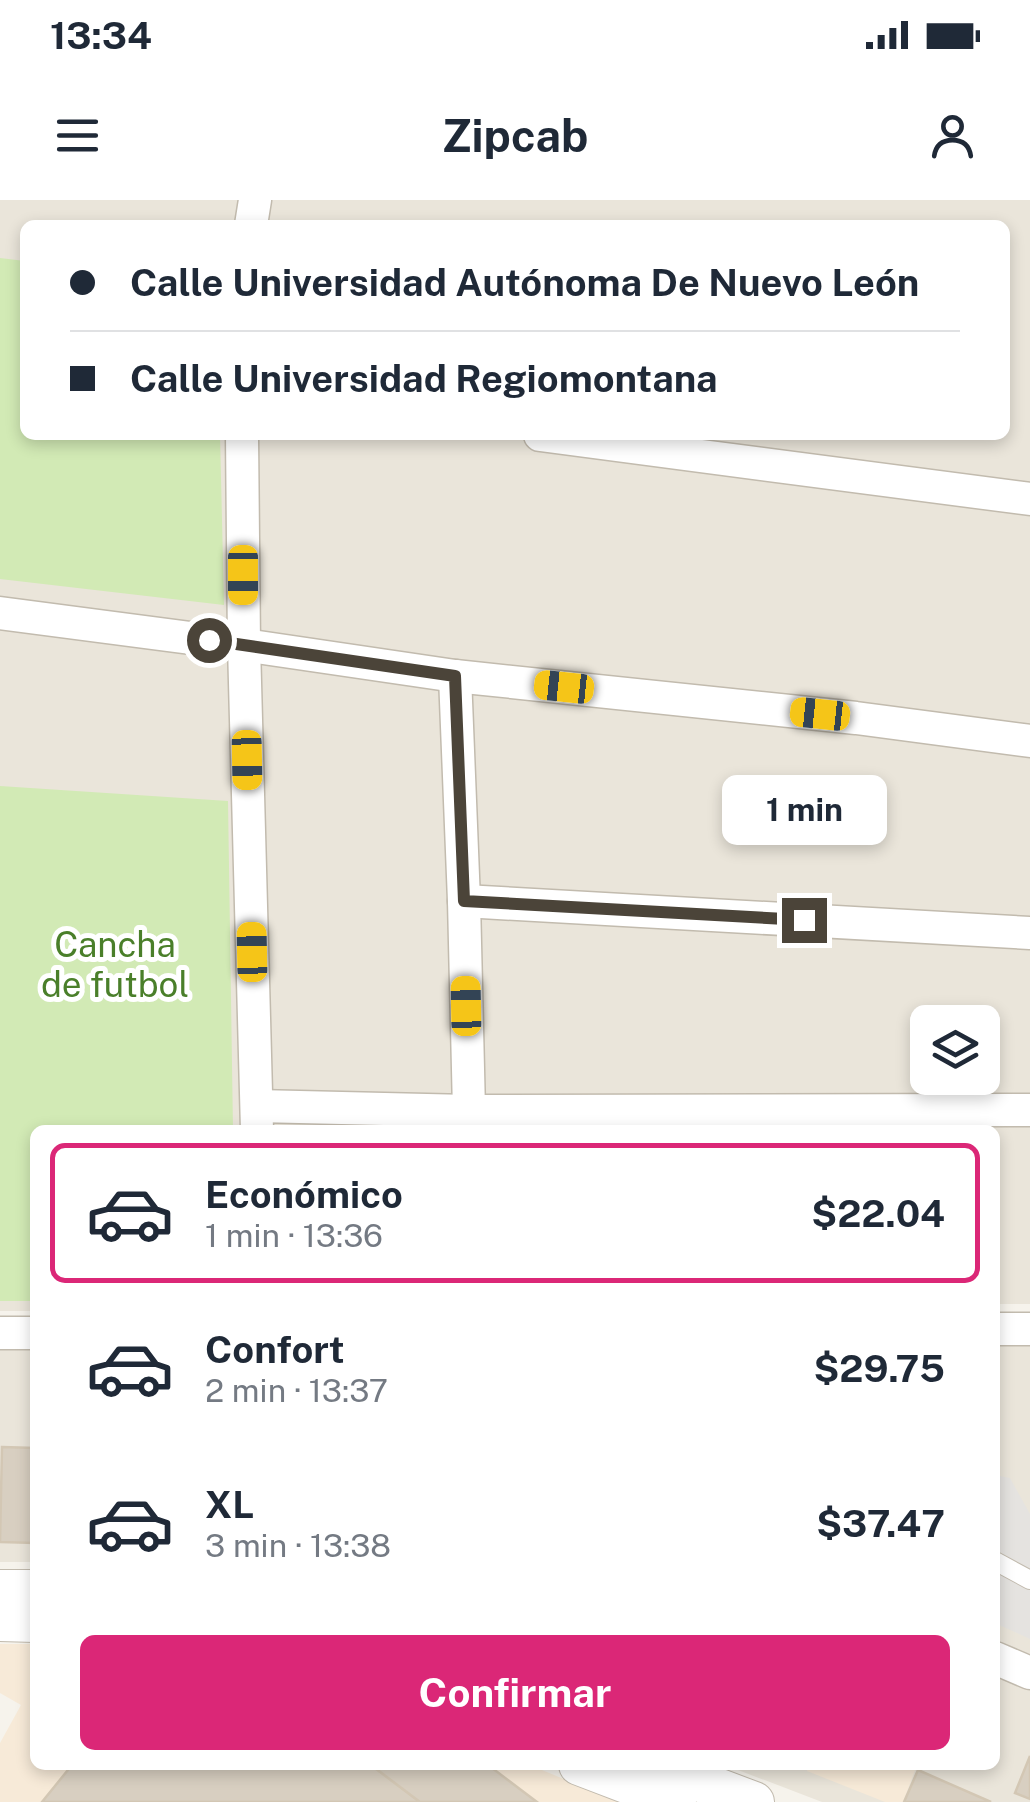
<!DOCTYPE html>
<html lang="es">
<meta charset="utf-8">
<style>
:root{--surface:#fff;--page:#f6f6f7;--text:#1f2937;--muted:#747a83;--line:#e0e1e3;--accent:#db2777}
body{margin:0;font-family:"Public Sans",sans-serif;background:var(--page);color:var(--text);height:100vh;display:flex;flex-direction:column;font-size:38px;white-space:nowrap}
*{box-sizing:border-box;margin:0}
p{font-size:32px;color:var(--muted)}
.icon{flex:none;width:55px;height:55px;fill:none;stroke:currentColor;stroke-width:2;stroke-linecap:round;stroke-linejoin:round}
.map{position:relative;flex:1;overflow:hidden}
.panel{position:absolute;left:30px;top:925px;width:970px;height:645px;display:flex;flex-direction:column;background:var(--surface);border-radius:15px;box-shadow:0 5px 15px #0003}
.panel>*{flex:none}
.guide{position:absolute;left:20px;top:20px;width:990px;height:220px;border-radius:15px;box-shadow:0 5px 15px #0003;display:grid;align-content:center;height:220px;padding:0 50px;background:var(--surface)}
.fabs{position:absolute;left:910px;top:805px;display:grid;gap:20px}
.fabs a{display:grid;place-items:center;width:90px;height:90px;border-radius:15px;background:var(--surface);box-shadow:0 5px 15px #0003;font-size:50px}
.end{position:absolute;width:45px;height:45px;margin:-22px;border:12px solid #4b4439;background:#fff;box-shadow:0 0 0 5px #fff}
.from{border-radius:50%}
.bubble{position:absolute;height:70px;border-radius:15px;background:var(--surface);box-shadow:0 5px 15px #0003;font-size:32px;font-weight:700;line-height:70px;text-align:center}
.car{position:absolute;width:30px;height:60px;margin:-30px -15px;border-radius:12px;box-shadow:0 0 8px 2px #0007;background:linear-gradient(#f5c518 24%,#345 0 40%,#f5c518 0 76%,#345 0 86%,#f5c518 0)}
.guide b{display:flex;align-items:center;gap:35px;height:95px;font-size:38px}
.guide b+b{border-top:2px solid var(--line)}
.guide i{width:25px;height:25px;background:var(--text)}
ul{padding:18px 0 0;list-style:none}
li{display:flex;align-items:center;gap:30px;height:140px;margin:0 20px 15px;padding:0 30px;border:5px solid transparent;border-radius:15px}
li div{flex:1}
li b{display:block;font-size:38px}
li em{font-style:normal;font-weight:700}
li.on{border-color:var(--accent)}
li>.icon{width:90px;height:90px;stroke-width:1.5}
.button{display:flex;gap:20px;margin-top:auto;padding:20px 50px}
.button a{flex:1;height:115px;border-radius:15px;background:var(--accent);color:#fff;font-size:40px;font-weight:700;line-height:115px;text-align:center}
.status{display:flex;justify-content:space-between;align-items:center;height:70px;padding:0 50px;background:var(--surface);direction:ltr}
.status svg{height:28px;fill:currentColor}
header{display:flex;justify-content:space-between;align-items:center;height:130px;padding:0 50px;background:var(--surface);font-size:45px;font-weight:700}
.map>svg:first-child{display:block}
.residential{fill:#eae5da;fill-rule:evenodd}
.commercial{fill:#f7ead8}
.green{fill:#d2eab5}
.parking{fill:#e5e3e0}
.building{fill:#d8cfc1;stroke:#d3c7b4;stroke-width:2.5}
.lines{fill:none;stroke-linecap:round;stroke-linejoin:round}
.service-casing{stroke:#c2bbae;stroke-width:20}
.minor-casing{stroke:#c2bbae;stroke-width:35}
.tertiary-casing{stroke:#c2bbae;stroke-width:42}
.service{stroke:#fff;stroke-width:18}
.minor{stroke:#fff;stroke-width:32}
.tertiary{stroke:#fff;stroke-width:40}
.route{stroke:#4b4439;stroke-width:12}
.labels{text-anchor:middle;stroke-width:10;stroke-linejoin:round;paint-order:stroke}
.park-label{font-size:35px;fill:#4a7f2a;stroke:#fff}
</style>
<div class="status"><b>13:34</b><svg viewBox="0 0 49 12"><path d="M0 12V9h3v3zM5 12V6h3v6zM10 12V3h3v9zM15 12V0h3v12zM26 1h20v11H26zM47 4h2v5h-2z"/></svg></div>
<header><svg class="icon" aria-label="menu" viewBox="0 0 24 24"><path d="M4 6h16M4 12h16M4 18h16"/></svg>Zipcab<svg class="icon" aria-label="person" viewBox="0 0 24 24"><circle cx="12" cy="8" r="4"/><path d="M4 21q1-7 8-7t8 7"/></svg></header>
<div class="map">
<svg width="1030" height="1602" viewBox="0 0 1030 1602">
<rect width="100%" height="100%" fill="#f6f3ec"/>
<g class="residential">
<path d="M0,0h1030v1104h-35v-174h-960v181h-35zM25,25h980v210h-980zM928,822h54v56h-54z"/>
<path d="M995,1141h35v461h-208l-97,-37h270z"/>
<rect x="0" y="1147" width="35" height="215"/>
</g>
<g class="commercial">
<path d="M0,1444h35v121h495l89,37h-619v-59l21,-38 -21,-12z"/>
<path d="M809,1565h108l-14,37h-18l-78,-31z"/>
</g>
<g class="green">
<path d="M0,58l25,3v174h195l4,170 -224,-26z"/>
<path d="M0,586l228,15 5,329h-198v171h-35z"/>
</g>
<path class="parking" d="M995,1275l15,3 20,36v125l-35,-16z"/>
<g class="building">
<path d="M2,1247l33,1v95l-35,-1z"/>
<path d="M1030,1556v43l-15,-6z"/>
<path d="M72,1565h299l49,37h-378z"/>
<path d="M371,1565h117l49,37h-117z"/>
<path d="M918,1570l73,32h-87z"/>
</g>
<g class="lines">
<g class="service-casing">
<path id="service" d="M995,1361l35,19"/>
</g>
<g class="minor-casing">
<g id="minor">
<path d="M251,25l4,-25"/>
<path d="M242,235l2,210 13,485"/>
<path d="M540,235l490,64"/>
<path d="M0,413l244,32 211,31 401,42 174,23"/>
<path d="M455,476l9,225 5,210"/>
<path d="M464,701l566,32"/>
<path d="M257,906l212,5 561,-1"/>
<path d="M995,1129h35"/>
<path d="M0,1133h35"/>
<path d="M995,1458l35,15"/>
</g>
</g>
<g class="tertiary-casing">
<g id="tertiary">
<path d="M0,1390h35"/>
<path d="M0,1421l35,1"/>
<path d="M579,1565l97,37"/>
<path d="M656,1565l98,37"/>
</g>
</g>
<use href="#service" class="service"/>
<use href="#minor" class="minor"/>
<use href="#tertiary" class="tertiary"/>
</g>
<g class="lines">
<path class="route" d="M209,440l246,36 9,225 340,19"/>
</g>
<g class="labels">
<g class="park-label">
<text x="115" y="757">Cancha<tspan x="115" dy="40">de futbol</tspan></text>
</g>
</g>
</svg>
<div class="fabs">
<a><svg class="icon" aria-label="layers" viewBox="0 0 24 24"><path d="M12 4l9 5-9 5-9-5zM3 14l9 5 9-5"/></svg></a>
</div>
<i class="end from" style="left:209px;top:440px"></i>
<i class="end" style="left:804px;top:720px"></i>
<div class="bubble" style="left:722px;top:575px;width:165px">1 min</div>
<i class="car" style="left:243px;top:375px;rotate:180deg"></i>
<i class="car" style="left:564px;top:487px;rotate:276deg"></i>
<i class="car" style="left:820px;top:514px;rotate:276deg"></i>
<i class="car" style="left:247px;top:560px;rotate:179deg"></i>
<i class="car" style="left:252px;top:752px;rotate:359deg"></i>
<i class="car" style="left:466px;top:806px;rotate:359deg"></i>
<div class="guide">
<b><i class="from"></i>Calle Universidad Autónoma De Nuevo León</b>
<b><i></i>Calle Universidad Regiomontana</b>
</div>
<section class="panel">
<ul>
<li class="on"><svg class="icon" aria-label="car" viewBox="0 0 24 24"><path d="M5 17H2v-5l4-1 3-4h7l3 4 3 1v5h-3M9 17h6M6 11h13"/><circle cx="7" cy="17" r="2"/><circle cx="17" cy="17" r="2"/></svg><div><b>Económico</b><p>1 min · 13:36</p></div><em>$22.04</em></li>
<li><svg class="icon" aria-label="car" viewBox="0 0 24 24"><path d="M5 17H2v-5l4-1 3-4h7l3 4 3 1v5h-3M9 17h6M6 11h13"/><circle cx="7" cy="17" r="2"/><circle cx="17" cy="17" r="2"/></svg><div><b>Confort</b><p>2 min · 13:37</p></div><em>$29.75</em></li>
<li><svg class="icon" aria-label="car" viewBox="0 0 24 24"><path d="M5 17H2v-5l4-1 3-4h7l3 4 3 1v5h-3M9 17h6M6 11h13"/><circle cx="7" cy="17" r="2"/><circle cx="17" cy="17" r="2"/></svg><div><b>XL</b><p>3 min · 13:38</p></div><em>$37.47</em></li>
</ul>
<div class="button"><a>Confirmar</a></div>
</section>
</div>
